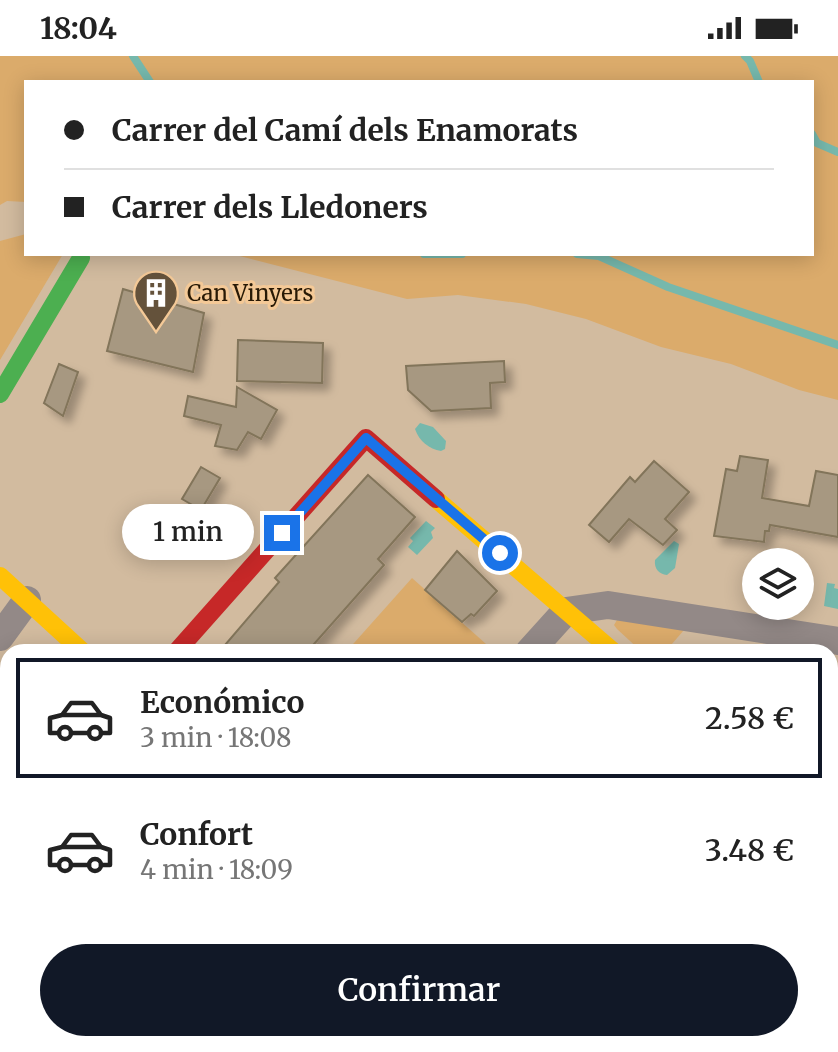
<!DOCTYPE html>
<html lang="es">
<meta charset="utf-8">
<style>
:root{--surface:#fff;--page:#f2f2f2;--text:#222;--muted:#767676;--line:#e0e0e0;--accent:#111827}
body{margin:0;font-family:Merriweather,serif;background:var(--page);color:var(--text);height:100vh;display:flex;flex-direction:column;font-size:30px;white-space:nowrap}
*{box-sizing:border-box;margin:0}
p{font-size:26px;color:var(--muted)}
.icon{flex:none;width:44px;height:44px;fill:none;stroke:currentColor;stroke-width:2;stroke-linecap:round;stroke-linejoin:round}
.map{position:relative;flex:1;overflow:hidden}
.details{position:absolute;left:0px;top:588px;width:838px;height:408px;display:flex;flex-direction:column;background:var(--surface);border-radius:24px 24px 0 0;box-shadow:0 4px 20px #0003}
.details>*{flex:none}
.hud{position:absolute;left:24px;top:24px;width:790px;height:176px;border-radius:0px;box-shadow:0 4px 20px #0003;display:grid;align-content:center;height:176px;padding:0 40px;background:var(--surface)}
.buttons{position:absolute;left:742px;top:492px;display:grid;gap:16px}
.buttons a{display:grid;place-items:center;width:72px;height:72px;border-radius:50%;background:var(--surface);box-shadow:0 4px 20px #0003;font-size:40px}
.end{position:absolute;width:36px;height:36px;margin:-18px;border:10px solid #1a73e8;background:#fff;box-shadow:0 0 0 4px #fff}
.from{border-radius:50%}
.bubble{position:absolute;height:56px;border-radius:28px;background:var(--surface);box-shadow:0 4px 20px #0003;font-size:26px;font-weight:600;line-height:56px;text-align:center}
.hud b{display:flex;align-items:center;gap:28px;height:76px;font-size:30px}
.hud b+b{border-top:2px solid var(--line)}
.hud i{width:20px;height:20px;background:var(--text)}
ul{padding:14px 0 0;list-style:none}
li{display:flex;align-items:center;gap:24px;height:120px;margin:0 16px 12px;padding:0 24px;border:4px solid transparent;border-radius:0px}
li div{flex:1}
li b{display:block;font-size:30px}
li em{font-style:normal;font-weight:600}
li.on{border-color:var(--accent)}
li>.icon{width:72px;height:72px;stroke-width:1.5}
.button{display:flex;gap:16px;margin-top:auto;padding:16px 40px}
.button a{flex:1;height:92px;border-radius:48px;background:var(--accent);color:#fff;font-size:32px;font-weight:600;line-height:92px;text-align:center}
.status{display:flex;justify-content:space-between;align-items:center;height:56px;padding:0 40px;background:var(--surface);direction:ltr}
.status svg{height:22px;fill:currentColor}
.map>svg:first-child{display:block}
.green{fill:#dbab6b}
.water{fill:#76b8ac}
.lines{fill:none;stroke-linecap:round;stroke-linejoin:round}
.stream{stroke:#76b8ac;stroke-width:8}
.building{fill:#a79881;stroke:#82745a;stroke-width:2;filter:url(#shadow)}
.street{stroke:#938987;stroke-width:28}
.fast{stroke:#4caf50;stroke-width:18}
.slow{stroke:#ffc107;stroke-width:18}
.jam{stroke:#c62828;stroke-width:18}
.route{stroke:#1a73e8;stroke-width:10}
.labels{text-anchor:middle;stroke-width:6;stroke-linejoin:round;paint-order:stroke}
.poi-label{font-size:22px;fill:#281905;stroke:#f4c997;text-anchor:start}
</style>
<div class="status"><b>18:04</b><svg viewBox="0 0 49 12"><path d="M0 12V9h3v3zM5 12V6h3v6zM10 12V3h3v9zM15 12V0h3v12zM26 1h20v11H26zM47 4h2v5h-2z"/></svg></div>
<div class="map">
<svg width="838" height="996" viewBox="0 0 838 996">
<defs>
<filter id="shadow"><feDropShadow dx="7" dy="7" stdDeviation="4" flood-color="#0004"/></filter>
</defs>
<rect width="100%" height="100%" fill="#d2bb9f"/>
<g class="green">
<path d="M0,0h838v344l-39,-10 -68,-26 -70,-17 -75,-28 -60,-15 -68,-9 -51,4 -175,-45h580v-172h-786v120l-19,-1 -7,4z"/>
<path d="M26,178v20h37l-63,106v-119z"/>
<path d="M412,522l83,74h-149z"/>
<path d="M617,564l67,10 -19,22h-23l-25,-23 -3,-4z"/>
<path d="M202,988h90l6,8h-101z"/>
</g>
<g class="water">
<path d="M420,367l13,4 13,14 -1,8 -4,2c-12,-2 -22,-10 -26,-22z"/>
<path d="M426,465l9,7 -4,4 2,6 -16,17 -9,-8 5,-6 -3,-3z"/>
<path d="M674,485l5,3 -4,24 -8,7c-8,-1 -13,-6 -12,-15z"/>
<path d="M827,527l8,1 -1,4 4,1v20l-14,-3z"/>
</g>
<g class="lines">
<g class="stream">
<path d="M133,0l17,26"/>
<path d="M745,0l5,5 9,21"/>
<path d="M812,78l5,9 21,9"/>
<path d="M424,198h38"/>
<path d="M577,198l22,2 69,31 170,58"/>
</g>
</g>
<g class="building">
<path d="M123,233l81,24 -11,59 -86,-21z"/>
<path d="M238,284l85,3 -1,40 -85,-2z"/>
<path d="M504,305l1,21 -15,1 1,25 -60,3 -23,-21 -2,-24z"/>
<path d="M59,308l19,8 -15,44 -19,-13z"/>
<path d="M237,331l40,23 -16,29 -13,-7 -11,18 -22,-4 6,-21 -37,-9 4,-20 48,11z"/>
<path d="M740,400l28,4 -6,38 47,8 7,-35 22,4v62l-68,-12 -1,6h-4l-1,11 -50,-6 12,-67 11,2z"/>
<path d="M654,405l35,31 -24,27 12,11 -14,15 -34,-26 -20,23 -20,-17 41,-48 5,5z"/>
<path d="M201,411l19,11 -19,32 -19,-11z"/>
<path d="M368,419l47,42 -37,42 6,6 -77,87h-88l60,-70 -4,-4z"/>
<path d="M457,495l40,40 -23,25 -3,-2 -9,8 -37,-32z"/>
</g>
<g class="lines">
<g class="street">
<path d="M0,581l27,-37"/>
<path d="M529,596l37,-41 42,-6 230,36"/>
<path d="M830,788l8,8"/>
<path d="M0,790l8,-9"/>
<path d="M0,887l8,7"/>
<path d="M830,975h8"/>
<path d="M115,988l9,8"/>
<path d="M284,988l9,8"/>
<path d="M172,996l7,-8"/>
</g>
<path class="fast" d="M0,338l81,-136"/>
<g class="slow">
<path d="M436,443l178,153"/>
<path d="M0,520l83,76"/>
</g>
<g class="jam">
<path d="M176,596l190,-214 70,61"/>
<path d="M477,996l133,-8"/>
</g>
</g>
<g class="lines">
<path class="route" d="M282,477l84,-95 134,115"/>
</g>
<defs>
<g id="building-pin" transform="scale(2.3)"><path d="M0 17L-7.5 6A9.5 9.5 0 1 1 7.5 6Z" fill="#64523b" stroke="#f4c997"/><path d="M-4-6H4V6H1V3H-1V6H-4ZM-2.5-4.3h1.7v1.8h-1.7ZM.8-4.3h1.7v1.8H.8ZM-2.5-1h1.7V.8h-1.7ZM.8-1h1.7V.8H.8Z" fill="#fff"/></g>
</defs>
<g fill-rule="evenodd">
<use href="#building-pin" x="156" y="237"/>
</g>
<g class="labels">
<g class="poi-label">
<text x="187" y="245">Can Vinyers</text>
</g>
</g>
</svg>
<div class="buttons">
<a><svg class="icon" aria-label="layers" viewBox="0 0 24 24"><path d="M12 4l9 5-9 5-9-5zM3 14l9 5 9-5"/></svg></a>
</div>
<i class="end from" style="left:500px;top:497px"></i>
<i class="end" style="left:282px;top:477px"></i>
<div class="bubble" style="left:122px;top:448px;width:132px">1 min</div>
<div class="hud">
<b><i class="from"></i>Carrer del Camí dels Enamorats</b>
<b><i></i>Carrer dels Lledoners</b>
</div>
<section class="details">
<ul>
<li class="on"><svg class="icon" aria-label="car" viewBox="0 0 24 24"><path d="M5 17H2v-5l4-1 3-4h7l3 4 3 1v5h-3M9 17h6M6 11h13"/><circle cx="7" cy="17" r="2"/><circle cx="17" cy="17" r="2"/></svg><div><b>Económico</b><p>3 min · 18:08</p></div><em>2.58 €</em></li>
<li><svg class="icon" aria-label="car" viewBox="0 0 24 24"><path d="M5 17H2v-5l4-1 3-4h7l3 4 3 1v5h-3M9 17h6M6 11h13"/><circle cx="7" cy="17" r="2"/><circle cx="17" cy="17" r="2"/></svg><div><b>Confort</b><p>4 min · 18:09</p></div><em>3.48 €</em></li>
</ul>
<div class="button"><a>Confirmar</a></div>
</section>
</div>
